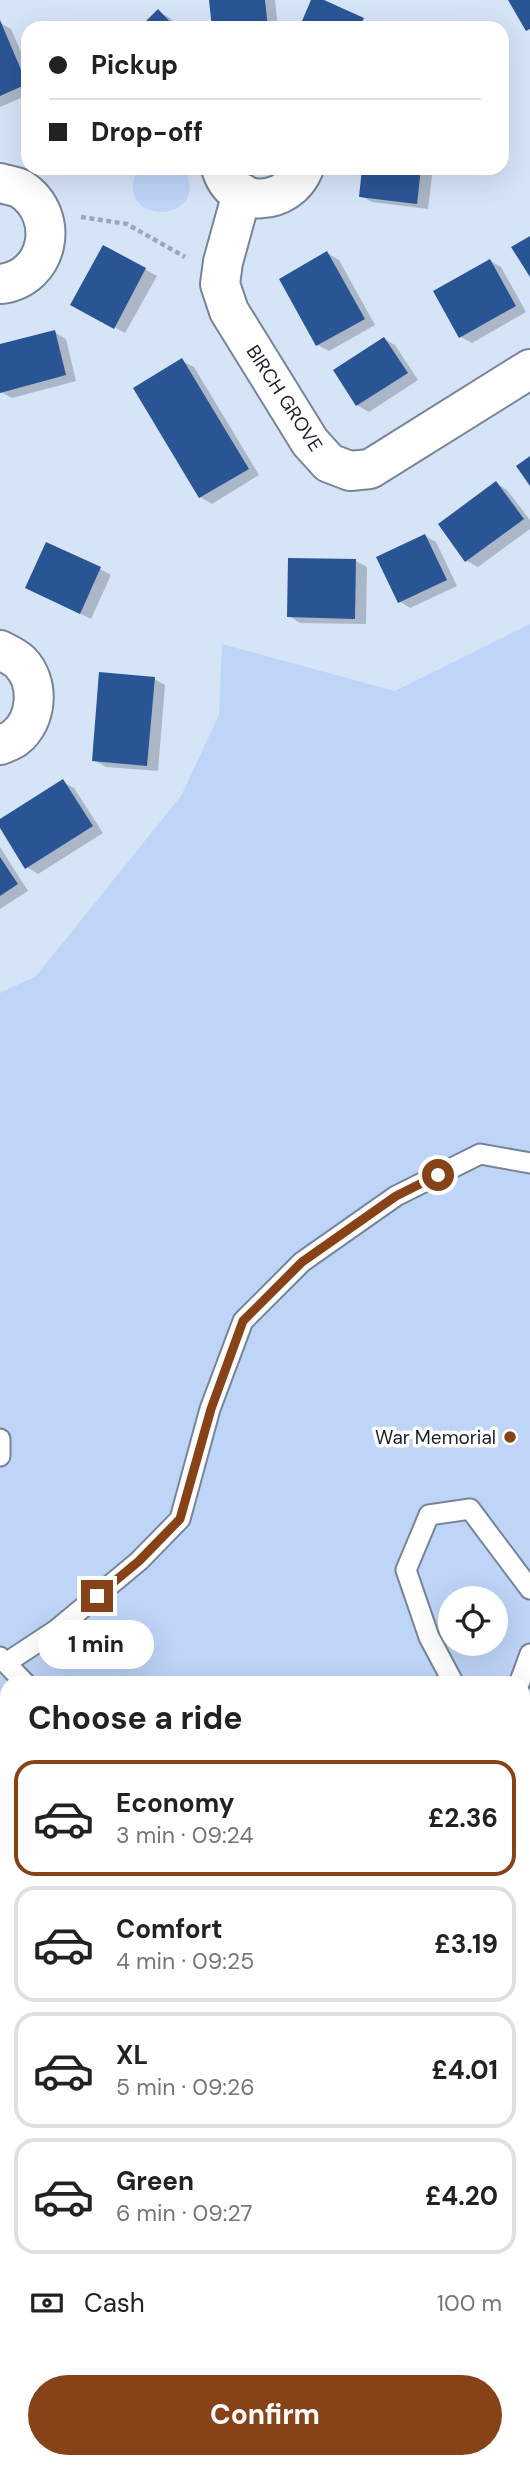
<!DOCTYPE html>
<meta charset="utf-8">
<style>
:root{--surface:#fff;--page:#f6f6f6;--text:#222;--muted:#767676;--line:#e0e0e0;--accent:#874218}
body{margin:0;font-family:"DM Sans",sans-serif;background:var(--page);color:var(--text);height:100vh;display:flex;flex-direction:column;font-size:26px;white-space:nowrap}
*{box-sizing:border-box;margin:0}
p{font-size:23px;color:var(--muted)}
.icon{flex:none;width:38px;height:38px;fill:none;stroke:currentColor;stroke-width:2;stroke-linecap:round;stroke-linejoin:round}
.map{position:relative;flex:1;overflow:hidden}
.side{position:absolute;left:0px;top:1676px;width:530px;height:793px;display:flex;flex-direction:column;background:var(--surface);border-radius:21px 21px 0 0;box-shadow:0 7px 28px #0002}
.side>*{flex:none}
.guide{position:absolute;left:21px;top:21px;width:488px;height:154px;border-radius:21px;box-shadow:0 7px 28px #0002;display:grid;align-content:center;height:154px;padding:0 28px;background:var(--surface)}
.controls{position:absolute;left:438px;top:1586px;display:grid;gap:14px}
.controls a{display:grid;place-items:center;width:70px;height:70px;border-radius:50%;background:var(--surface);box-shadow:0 7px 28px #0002;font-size:35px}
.end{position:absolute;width:32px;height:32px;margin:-16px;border:9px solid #874218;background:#fff;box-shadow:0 0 0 4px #fff}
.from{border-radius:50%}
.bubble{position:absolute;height:49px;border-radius:24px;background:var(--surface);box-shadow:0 7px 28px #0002;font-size:23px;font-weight:700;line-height:49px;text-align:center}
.guide b{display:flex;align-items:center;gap:24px;height:66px;font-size:26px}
.guide b+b{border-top:2px solid var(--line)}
.guide i{width:18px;height:18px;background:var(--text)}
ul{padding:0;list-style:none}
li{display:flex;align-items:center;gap:21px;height:116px;margin:0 14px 10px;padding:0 14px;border:4px solid var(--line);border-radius:21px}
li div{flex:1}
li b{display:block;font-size:26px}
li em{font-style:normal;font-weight:700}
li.active{border-color:var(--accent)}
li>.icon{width:63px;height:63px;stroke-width:1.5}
h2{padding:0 28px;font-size:32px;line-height:84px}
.pay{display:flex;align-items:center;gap:18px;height:77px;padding:0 28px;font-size:26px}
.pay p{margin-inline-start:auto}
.primary-button{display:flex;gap:14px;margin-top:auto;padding:14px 28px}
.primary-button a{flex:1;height:80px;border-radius:42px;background:var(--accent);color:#fff;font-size:28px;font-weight:700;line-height:80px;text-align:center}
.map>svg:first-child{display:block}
.green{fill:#bed5f8;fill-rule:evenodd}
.shadow{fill:#0003}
.building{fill:#2a5595}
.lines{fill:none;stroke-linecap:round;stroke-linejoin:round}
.service-casing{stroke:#788497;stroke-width:23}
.minor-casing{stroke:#788497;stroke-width:42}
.path{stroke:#9ca7b7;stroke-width:4.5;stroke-dasharray:5 3.5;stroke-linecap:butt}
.service{stroke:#fff;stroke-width:19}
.minor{stroke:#fff;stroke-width:38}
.rail-casing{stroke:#49515b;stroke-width:8}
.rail{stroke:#fff;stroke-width:5;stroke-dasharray:16;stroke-linecap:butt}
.route{stroke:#874218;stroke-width:9}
.poi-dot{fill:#874218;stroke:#fff;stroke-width:2.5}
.labels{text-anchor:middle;stroke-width:7;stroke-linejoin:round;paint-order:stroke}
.street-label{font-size:19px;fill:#1a1f26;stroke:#fff}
.poi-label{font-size:19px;fill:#1a1f26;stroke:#fff;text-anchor:end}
</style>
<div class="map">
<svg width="530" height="2468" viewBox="0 0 530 2468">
<rect width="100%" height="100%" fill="#d6e4f8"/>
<g class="green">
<path d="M138,168h46c31,57 -75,60 -46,0z"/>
<path d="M530,624v1722l-7,-5v-657h-516v219l-7,-7v-903l36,-17 145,-180 38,-81 3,-71 173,47zM450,1598h45v45h-45z"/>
<path d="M0,2013l7,7v144l-7,-14z"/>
<path d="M0,2260l7,2v93l-7,-3z"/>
<path d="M0,2442l7,3v17h39l13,6h-59z"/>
<path d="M226,2462h125l3,6h-118z"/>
<path d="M403,2462h91l7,6h-88z"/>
</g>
<g class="shadow">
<path d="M211,0h64l3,28h-64z"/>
<path d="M313,0h7l54,26 -1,2h-72z"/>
<path d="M158,12l12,6 9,10h-37z"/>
<path d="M0,23l11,6 17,39v27l-28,12z"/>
<path d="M86,168h17l-6,7z"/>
<path d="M364,168h69l-5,41 -56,-7 -11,-6z"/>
<path d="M104,247l53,29 -32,57 -52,-29z"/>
<path d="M327,253l12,7 36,65 -46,26 -11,-6z"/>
<path d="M490,261l11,6 25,45 -54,31 -11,-6z"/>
<path d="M54,332l12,7 10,42 -64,17 -11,-6 -1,-46z"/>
<path d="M384,339l11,6 23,35 -49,32 -12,-7z"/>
<path d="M182,361l12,6 65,108 -47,29 -12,-7z"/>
<path d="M496,483l11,7 23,30v9l-52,38 -11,-6 -27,-36z"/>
<path d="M425,536l11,6 21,44 -47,22 -11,-7z"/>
<path d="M356,561l11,6 -1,57 -66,-1 -11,-7z"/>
<path d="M100,569l11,6 -20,44 -53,-26z"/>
<path d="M154,679l11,6 -7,86 -52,-4 -12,-7z"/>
<path d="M63,782l11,6 29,45 -65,41 -11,-7 -27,-45z"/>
<path d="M0,847l28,44 -28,18z"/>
</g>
<g class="building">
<path d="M209,0h56l3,28h-56z"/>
<path d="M311,0h13l40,18 -5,10h-60z"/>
<path d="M508,0h22v29l-4,2z"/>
<path d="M158,9l18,19h-37z"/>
<path d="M0,20l27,64 -27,12z"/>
<path d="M362,168h59l-4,36 -58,-7z"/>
<path d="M530,236v41l-19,-30z"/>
<path d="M103,245l43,23 -32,61 -44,-24z"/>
<path d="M327,251l38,68 -49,27 -37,-67z"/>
<path d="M490,259l26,47 -57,32 -26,-47z"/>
<path d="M55,330l11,45 -66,18v-49z"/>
<path d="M384,337l24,36 -52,33 -23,-36z"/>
<path d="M182,358l67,111 -50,29 -66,-110z"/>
<path d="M530,456v30l-14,-20z"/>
<path d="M496,481l28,38 -59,43 -27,-38z"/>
<path d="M425,534l22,46 -49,23 -22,-46z"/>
<path d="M46,542l55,25 -21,47 -55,-26z"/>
<path d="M288,558l68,1 -1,60 -68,-2z"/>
<path d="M99,672l56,5 -8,89 -55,-5z"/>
<path d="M63,779l30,47 -68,43 -25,-41v-9z"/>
<path d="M0,857l18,27 -18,12z"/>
</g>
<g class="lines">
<g class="service-casing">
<g id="service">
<path d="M0,1439v17"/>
<path d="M0,1657l26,27"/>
<path d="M6,1663l50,-33 83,-69 41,-42 30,-110 33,-88 59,-59 94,-66 84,-42 50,9"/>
<path d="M454,1684l-25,-47 -23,-67 23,-55 41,-6 60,80"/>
<path d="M519,1684l11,-30"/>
<path d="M523,1813l7,13"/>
<path d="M523,1906h7"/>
<path d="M523,2122l7,6"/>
</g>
</g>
<g class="minor-casing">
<g id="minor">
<path d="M221,168c12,43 68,38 83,0"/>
<path d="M0,183c7,2 15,3 21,6 41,27 28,90 -21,95"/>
<path d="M242,193l-19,69 -3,22 9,27 81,131 19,21 21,8 20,-2 160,-100"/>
<path d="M0,650c6,3 15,7 20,12 20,20 18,58 -5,76 -4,3 -10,5 -15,7"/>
</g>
</g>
<path class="path" d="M81,217l46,7 58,33"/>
<use href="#service" class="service"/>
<use href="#minor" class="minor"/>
<g class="rail-casing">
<g id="rail">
<path d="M0,1911l7,6"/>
<path d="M0,1942l7,6"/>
<path d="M0,1976l7,7"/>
<path d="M523,2364l7,6"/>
<path d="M0,2382l7,4"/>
<path d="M523,2386l7,6"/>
<path d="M0,2411l7,3"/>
<path d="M523,2451l7,6"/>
<path d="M114,2462l12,6"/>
<path d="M177,2462l13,6"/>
</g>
</g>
<use href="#rail" class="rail"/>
</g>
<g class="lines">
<path class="route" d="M97,1596l42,-35 41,-42 31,-110 32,-88 59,-59 94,-66 42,-21"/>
</g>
<circle class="poi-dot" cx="510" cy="1437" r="7"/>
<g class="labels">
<g class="street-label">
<text transform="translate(285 398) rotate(57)" y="7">BIRCH GROVE</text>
</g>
<g class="poi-label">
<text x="496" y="1444">War Memorial</text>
</g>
</g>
</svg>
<div class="controls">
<a><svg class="icon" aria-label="locate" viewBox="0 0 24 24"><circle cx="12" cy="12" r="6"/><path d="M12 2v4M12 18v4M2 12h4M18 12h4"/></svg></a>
</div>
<i class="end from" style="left:438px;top:1175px"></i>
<i class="end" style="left:97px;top:1596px"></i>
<div class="bubble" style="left:38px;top:1620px;width:116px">1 min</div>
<div class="guide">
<b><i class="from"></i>Pickup</b>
<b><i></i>Drop-off</b>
</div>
<section class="side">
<h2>Choose a ride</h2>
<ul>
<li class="active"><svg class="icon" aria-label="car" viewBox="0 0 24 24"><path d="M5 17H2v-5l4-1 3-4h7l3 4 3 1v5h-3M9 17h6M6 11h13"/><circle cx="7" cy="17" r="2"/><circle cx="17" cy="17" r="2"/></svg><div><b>Economy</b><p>3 min · 09:24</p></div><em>£2.36</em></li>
<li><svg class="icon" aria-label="car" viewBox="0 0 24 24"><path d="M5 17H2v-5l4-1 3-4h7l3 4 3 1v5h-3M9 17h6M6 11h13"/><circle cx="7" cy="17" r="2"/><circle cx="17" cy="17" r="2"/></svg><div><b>Comfort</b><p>4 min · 09:25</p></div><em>£3.19</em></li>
<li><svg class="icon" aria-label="car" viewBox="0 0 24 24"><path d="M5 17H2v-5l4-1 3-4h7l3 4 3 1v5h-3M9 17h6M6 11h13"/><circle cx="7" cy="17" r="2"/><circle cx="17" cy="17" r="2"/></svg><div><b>XL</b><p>5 min · 09:26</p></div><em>£4.01</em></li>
<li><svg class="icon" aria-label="car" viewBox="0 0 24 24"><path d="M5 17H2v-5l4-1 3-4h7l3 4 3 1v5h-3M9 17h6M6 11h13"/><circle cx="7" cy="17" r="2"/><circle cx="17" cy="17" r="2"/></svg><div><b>Green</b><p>6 min · 09:27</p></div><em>£4.20</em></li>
</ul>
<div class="pay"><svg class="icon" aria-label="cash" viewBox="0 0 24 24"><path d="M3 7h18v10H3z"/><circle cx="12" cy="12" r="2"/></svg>Cash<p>100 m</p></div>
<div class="primary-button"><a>Confirm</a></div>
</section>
</div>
